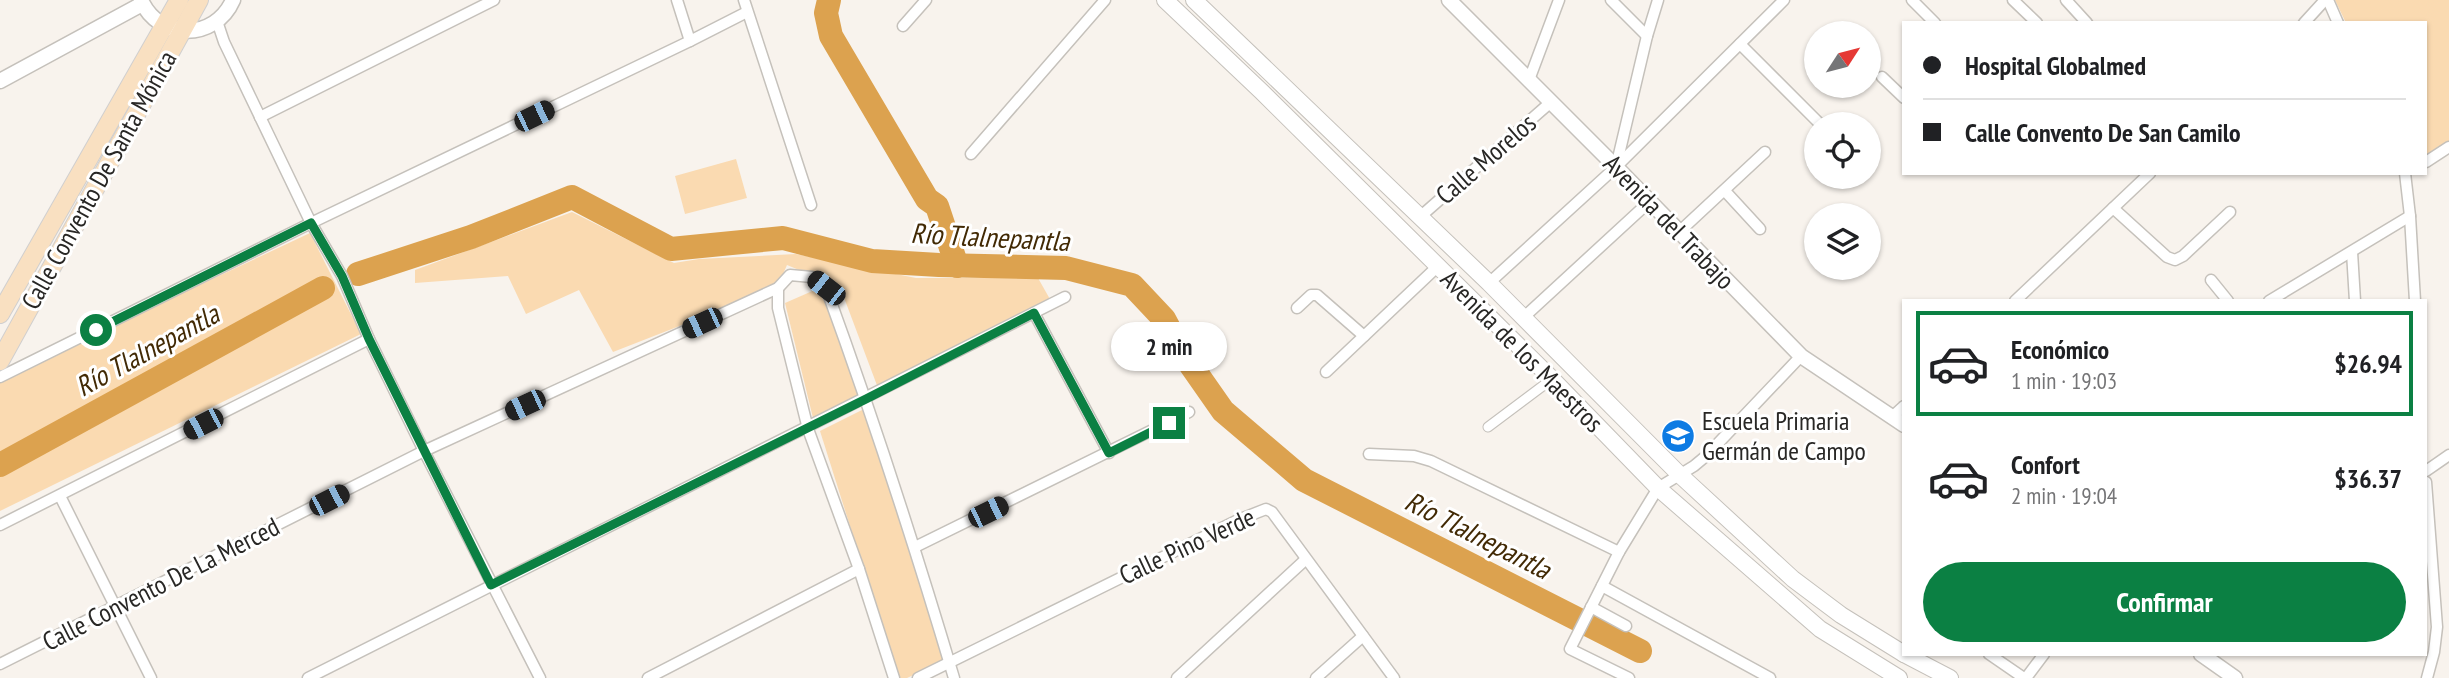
<!DOCTYPE html>
<html lang="es">
<meta charset="utf-8">
<style>
:root{--surface:#fff;--page:#f2f2f2;--text:#202124;--muted:#757577;--line:#e0e0e0;--accent:#0b8043}
body{margin:0;font-family:"PT Sans Narrow",sans-serif;background:var(--page);color:var(--text);height:100vh;display:flex;flex-direction:column;font-size:26px;white-space:nowrap}
*{box-sizing:border-box;margin:0}
p{font-size:23px;color:var(--muted)}
.icon{flex:none;width:38px;height:38px;fill:none;stroke:currentColor;stroke-width:2;stroke-linecap:round;stroke-linejoin:round}
.map{position:relative;flex:1;overflow:hidden}
.sheet{position:absolute;left:1902px;top:299px;width:525px;height:357px;display:flex;flex-direction:column;background:var(--surface);border-radius:0px;box-shadow:0 2px 5px #0004}
.sheet>*{flex:none}
.top-card{position:absolute;left:1902px;top:21px;width:525px;height:154px;border-radius:0px;box-shadow:0 2px 5px #0004;display:grid;align-content:center;height:154px;padding:0 21px;background:var(--surface)}
.needle{width:46px;rotate:54deg}
.controls{position:absolute;left:1804px;top:21px;display:grid;gap:14px}
.controls a{display:grid;place-items:center;width:77px;height:77px;border-radius:50%;background:var(--surface);box-shadow:0 2px 5px #0004;font-size:35px}
.end{position:absolute;width:32px;height:32px;margin:-16px;border:9px solid #0b8043;background:#fff;box-shadow:0 0 0 4px #fff}
.from{border-radius:50%}
.bubble{position:absolute;height:49px;border-radius:24px;background:var(--surface);box-shadow:0 2px 5px #0004;font-size:23px;font-weight:700;line-height:49px;text-align:center}
.car{position:absolute;width:21px;height:42px;margin:-21px -10px;border-radius:9px;box-shadow:0 0 5px 2px #0007;background:linear-gradient(#222 24%,#8ab4d8 0 40%,#222 0 76%,#8ab4d8 0 86%,#222 0)}
.top-card b{display:flex;align-items:center;gap:24px;height:66px;font-size:26px}
.top-card b+b{border-top:2px solid var(--line)}
.top-card i{width:18px;height:18px;background:var(--text)}
ul{padding:12px 0 0;list-style:none}
li{display:flex;align-items:center;gap:21px;height:105px;margin:0 14px 10px;padding:0 7px;border:4px solid transparent;border-radius:0px}
li div{flex:1}
li b{display:block;font-size:26px}
li em{font-style:normal;font-weight:700}
li.selected{border-color:var(--accent)}
li>.icon{width:63px;height:63px;stroke-width:1.5}
.cta{display:flex;gap:14px;margin-top:auto;padding:14px 21px}
.cta a{flex:1;height:80px;border-radius:42px;background:var(--accent);color:#fff;font-size:28px;font-weight:700;line-height:80px;text-align:center}
.map>svg:first-child{display:block}
.green{fill:#fadab1}
.lines{fill:none;stroke-linecap:round;stroke-linejoin:round}
.river{stroke:#dca24f;stroke-width:24}
.pedestrian-casing{stroke:#c5c1bb;stroke-width:11}
.minor-casing{stroke:#c5c1bb;stroke-width:13}
.tertiary-casing{stroke:#c5c1bb;stroke-width:17}
.secondary-casing{stroke:#c5c1bb;stroke-width:18}
.primary-casing{stroke:#d0cfcf;stroke-width:20}
.pedestrian{stroke:#fff;stroke-width:9}
.minor{stroke:#fff;stroke-width:10}
.tertiary{stroke:#fff;stroke-width:14}
.secondary{stroke:#fff;stroke-width:16}
.primary{stroke:#f9e0c1;stroke-width:18}
.route{stroke:#0b8043;stroke-width:9}
.labels{text-anchor:middle;stroke-width:6;stroke-linejoin:round;paint-order:stroke}
.street-label{font-size:26px;fill:#282725;stroke:#fff}
.poi-label{font-size:26px;fill:#282725;stroke:#fff;text-anchor:start}
.water-label{font-size:28px;font-style:italic;fill:#422a05;stroke:#fff}
</style>
<div class="map">
<svg width="2449" height="678" viewBox="0 0 2449 678">
<rect width="100%" height="100%" fill="#f8f3ed"/>
<g class="green">
<path d="M2335,0h114v141l-23,14v-132h-80z"/>
<path d="M736,159l11,39 -62,16 -10,-38z"/>
<path d="M572,212l102,51 25,-4 97,-5 120,24h122l13,23 -173,87 -38,-101 -53,-22 -10,23 -164,64 -34,-62 -53,24 -18,-38 -93,7v-13z"/>
<path d="M310,233l51,101 -361,177v-132z"/>
<path d="M817,289l9,15 33,91 -46,23 -28,-115z"/>
<path d="M864,409l80,252 -37,17h-9l-78,-247z"/>
</g>
<g class="lines">
<g class="river">
<path d="M829,0l-3,13 5,23 96,163 10,7 20,60"/>
<path d="M358,274l113,-37 101,-40 99,52 112,-11 89,23 67,4 127,3 66,17 32,34 17,32 42,60 81,69 336,171"/>
<path d="M0,465l323,-177"/>
</g>
<g class="pedestrian-casing">
<path id="pedestrian" d="M1488,427l64,-48"/>
</g>
<g class="minor-casing">
<g id="minor">
<path d="M677,0l13,41"/>
<path d="M744,0l67,205"/>
<path d="M1611,0l36,36"/>
<path d="M1912,0l23,23"/>
<path d="M2013,0l24,23"/>
<path d="M2066,0l21,23"/>
<path d="M2328,0l10,23"/>
<path d="M217,21l7,21 87,181 31,53 27,63 55,112 116,227"/>
<path d="M2304,23l21,-23"/>
<path d="M903,26l23,-26"/>
<path d="M1740,44l80,80"/>
<path d="M1882,77l22,21"/>
<path d="M1529,80l30,-80"/>
<path d="M260,117l234,-117"/>
<path d="M971,154l134,-154"/>
<path d="M2426,162l23,-15"/>
<path d="M1616,167l31,-131 11,-36"/>
<path d="M2405,173l5,43 5,85"/>
<path d="M1725,191l35,38"/>
<path d="M2113,208l54,49 8,3 8,-4 47,-44"/>
<path d="M1421,216l130,-114"/>
<path d="M1679,232l86,-80"/>
<path d="M2352,252l3,49"/>
<path d="M2211,280l17,21"/>
<path d="M1489,283l127,-116 168,-167"/>
<path d="M778,288v20l30,121 51,140 35,109"/>
<path d="M2015,301l135,-128"/>
<path d="M2269,301l141,-85"/>
<path d="M1297,308l14,-13h6l47,41"/>
<path d="M1034,313l75,140"/>
<path d="M1524,317l125,-115"/>
<path d="M1326,372l111,-105"/>
<path d="M0,377l311,-154 379,-182 57,-29"/>
<path d="M1892,417l12,-11"/>
<path d="M1369,454l45,2 17,5 188,91"/>
<path d="M2426,471l23,-16"/>
<path d="M2426,482l11,145 -3,25 -7,26"/>
<path d="M60,496l91,182"/>
<path d="M0,525l369,-186"/>
<path d="M915,547l274,-135"/>
<path d="M1602,586l168,92"/>
<path d="M1591,607l35,19"/>
<path d="M1989,654l35,24"/>
<path d="M0,664l424,-213 354,-163 12,-13 22,2 14,11c47,129 89,259 128,390"/>
<path d="M308,678c252,-128 506,-252 757,-381"/>
<path d="M648,678l211,-109"/>
<path d="M918,678l320,-158 28,-11 6,3 122,166"/>
<path d="M1177,678l128,-118"/>
<path d="M1316,678l47,-42"/>
<path d="M1629,678l-59,-29 49,-97 39,-64 36,-22 12,-10 95,-100"/>
<path d="M2026,678l18,-24"/>
</g>
</g>
<g class="tertiary-casing">
<g id="tertiary">
<path d="M141,0c18,41 74,41 92,0"/>
<path d="M1449,0l167,167 185,189 103,69"/>
<path d="M0,81l142,-77"/>
<path d="M2201,654l34,24"/>
</g>
</g>
<g class="secondary-casing">
<g id="secondary">
<path d="M1165,0l97,92 290,287 106,109 162,141 79,49"/>
<path d="M1194,0l295,283 191,192 113,104 48,36 63,39"/>
<path d="M1904,654l46,24"/>
</g>
</g>
<g class="primary-casing">
<g id="primary">
<path d="M0,314l179,-314"/>
<path d="M0,361l199,-361"/>
</g>
</g>
<use href="#pedestrian" class="pedestrian"/>
<use href="#minor" class="minor"/>
<use href="#tertiary" class="tertiary"/>
<use href="#secondary" class="secondary"/>
<use href="#primary" class="primary"/>
</g>
<g class="lines">
<path class="route" d="M96,330l215,-107 31,53 27,63 122,246 375,-186 168,-86 75,140 60,-30"/>
</g>
<defs>
<g id="school-disc" transform="scale(1.75)"><circle r="9.5" fill="#0e7be3" stroke="#fff"/><path d="M0-5L7-2L0 1L-7-2ZM-4 1L0 2.5L4 1V4Q0 6-4 4Z" fill="#fff"/></g>
</defs>
<g fill-rule="evenodd">
<use href="#school-disc" x="1678" y="436"/>
</g>
<g class="labels">
<g class="street-label">
<text transform="translate(1486 159) rotate(-41)" y="9">Calle Morelos</text>
<text transform="translate(99 180) rotate(-61)" y="9">Calle Convento De Santa Mónica</text>
<text transform="translate(1669 222) rotate(46)" y="9">Avenida del Trabajo</text>
<text transform="translate(1522 351) rotate(45)" y="9">Avenida de los Maestros</text>
<text transform="translate(1187 546) rotate(-25)" y="9">Calle Pino Verde</text>
<text transform="translate(161 584) rotate(-27)" y="9">Calle Convento De La Merced</text>
</g>
<g class="poi-label">
<text x="1702" y="430">Escuela Primaria<tspan x="1702" dy="30">Germán de Campo</tspan></text>
</g>
<g class="water-label">
<text transform="translate(990 237) rotate(3)" y="10">Río Tlalnepantla</text>
<text transform="translate(147 350) rotate(-29)" y="10">Río Tlalnepantla</text>
<text transform="translate(1478 535) rotate(27)" y="10">Río Tlalnepantla</text>
</g>
</g>
</svg>
<div class="controls">
<a><svg class="needle" viewBox="-14 -14 28 28"><path d="M0-13l5 13h-10z" fill="#e53935"/><path d="M0 13l5-13h-10z" fill="#757577"/></svg></a>
<a><svg class="icon" aria-label="locate" viewBox="0 0 24 24"><circle cx="12" cy="12" r="6"/><path d="M12 2v4M12 18v4M2 12h4M18 12h4"/></svg></a>
<a><svg class="icon" aria-label="layers" viewBox="0 0 24 24"><path d="M12 4l9 5-9 5-9-5zM3 14l9 5 9-5"/></svg></a>
</div>
<i class="end from" style="left:96px;top:330px"></i>
<i class="end" style="left:1169px;top:423px"></i>
<div class="bubble" style="left:1111px;top:322px;width:116px">2 min</div>
<i class="car" style="left:534px;top:116px;rotate:64deg"></i>
<i class="car" style="left:826px;top:288px;rotate:308deg"></i>
<i class="car" style="left:702px;top:323px;rotate:245deg"></i>
<i class="car" style="left:525px;top:405px;rotate:245deg"></i>
<i class="car" style="left:203px;top:424px;rotate:243deg"></i>
<i class="car" style="left:329px;top:500px;rotate:63deg"></i>
<i class="car" style="left:988px;top:512px;rotate:64deg"></i>
<div class="top-card">
<b><i class="from"></i>Hospital Globalmed</b>
<b><i></i>Calle Convento De San Camilo</b>
</div>
<section class="sheet">
<ul>
<li class="selected"><svg class="icon" aria-label="car" viewBox="0 0 24 24"><path d="M5 17H2v-5l4-1 3-4h7l3 4 3 1v5h-3M9 17h6M6 11h13"/><circle cx="7" cy="17" r="2"/><circle cx="17" cy="17" r="2"/></svg><div><b>Económico</b><p>1 min · 19:03</p></div><em>$26.94</em></li>
<li><svg class="icon" aria-label="car" viewBox="0 0 24 24"><path d="M5 17H2v-5l4-1 3-4h7l3 4 3 1v5h-3M9 17h6M6 11h13"/><circle cx="7" cy="17" r="2"/><circle cx="17" cy="17" r="2"/></svg><div><b>Confort</b><p>2 min · 19:04</p></div><em>$36.37</em></li>
</ul>
<div class="cta"><a>Confirmar</a></div>
</section>
</div>
